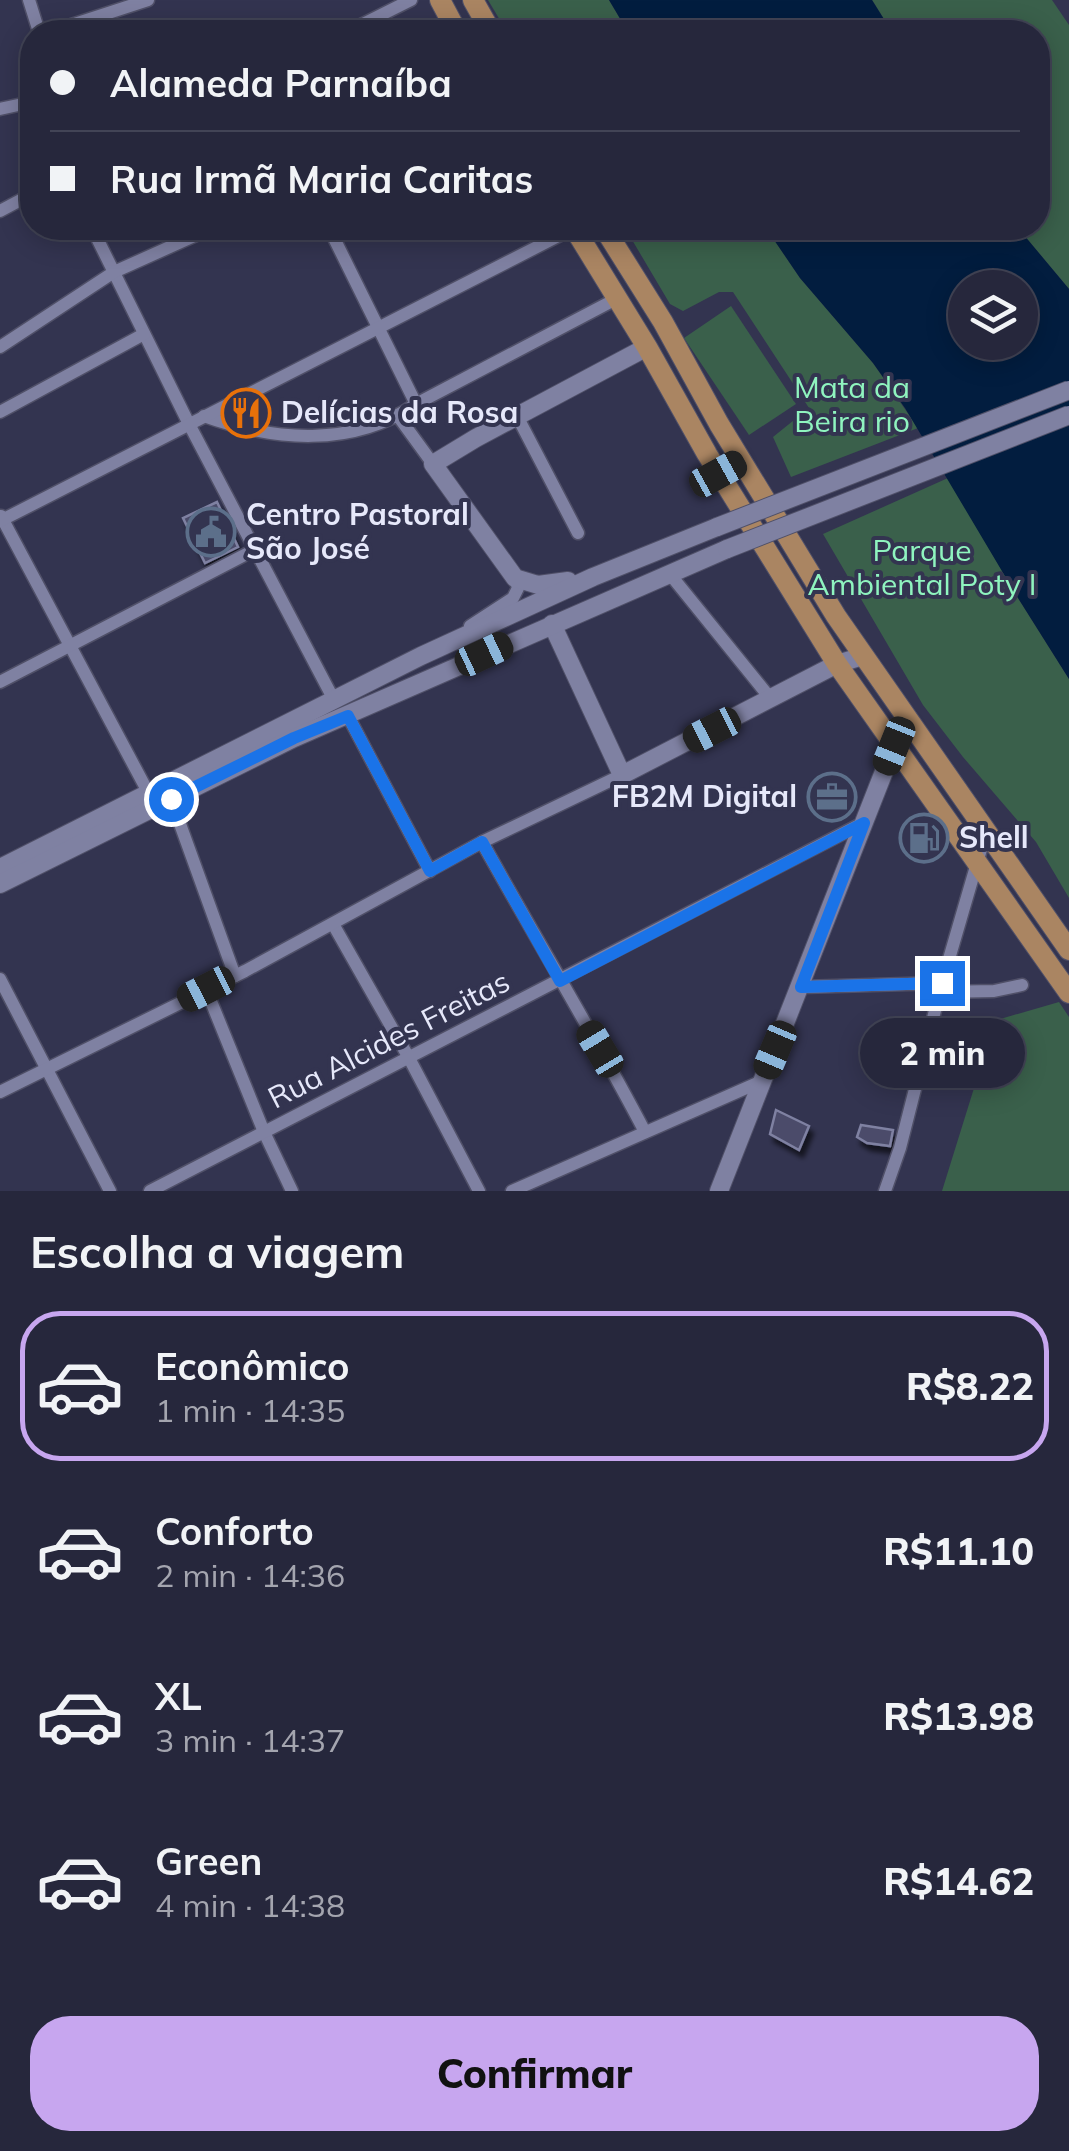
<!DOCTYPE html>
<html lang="pt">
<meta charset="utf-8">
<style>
:root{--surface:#26273c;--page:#323347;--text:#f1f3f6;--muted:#a4a5af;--line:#424456;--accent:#c7a6ef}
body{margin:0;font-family:Mulish,sans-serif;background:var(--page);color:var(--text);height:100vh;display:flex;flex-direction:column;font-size:38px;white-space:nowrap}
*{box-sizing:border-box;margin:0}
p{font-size:32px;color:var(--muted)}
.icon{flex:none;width:55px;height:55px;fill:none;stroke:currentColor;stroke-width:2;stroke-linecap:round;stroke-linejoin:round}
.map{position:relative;height:1191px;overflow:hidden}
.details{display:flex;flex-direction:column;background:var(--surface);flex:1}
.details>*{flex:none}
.guide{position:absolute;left:20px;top:20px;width:1030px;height:220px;border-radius:40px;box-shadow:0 5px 25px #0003,0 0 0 2px var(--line);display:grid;align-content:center;height:220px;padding:0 30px;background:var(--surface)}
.controls{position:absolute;left:948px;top:270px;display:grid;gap:20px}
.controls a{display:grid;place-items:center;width:90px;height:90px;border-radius:50%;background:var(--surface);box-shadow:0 5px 25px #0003,0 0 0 2px var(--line);font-size:50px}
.end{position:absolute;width:45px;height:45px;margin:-22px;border:12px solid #1a73e8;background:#fff;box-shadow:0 0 0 5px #fff}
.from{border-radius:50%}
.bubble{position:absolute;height:70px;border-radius:35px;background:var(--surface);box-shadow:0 5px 25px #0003,0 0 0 2px var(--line);font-size:32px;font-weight:800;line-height:70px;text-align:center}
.car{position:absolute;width:30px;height:60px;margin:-30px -15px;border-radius:12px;box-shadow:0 0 8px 2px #0007;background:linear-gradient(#222 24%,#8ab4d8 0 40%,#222 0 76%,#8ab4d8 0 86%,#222 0)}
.guide b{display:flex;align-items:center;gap:35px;height:95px;font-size:38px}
.guide b+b{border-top:2px solid var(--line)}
.guide i{width:25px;height:25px;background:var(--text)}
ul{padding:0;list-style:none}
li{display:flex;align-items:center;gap:30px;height:150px;margin:0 20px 15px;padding:0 10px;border:5px solid transparent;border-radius:40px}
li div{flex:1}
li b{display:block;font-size:38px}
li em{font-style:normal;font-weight:800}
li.active{border-color:var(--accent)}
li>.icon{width:90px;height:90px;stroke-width:1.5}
h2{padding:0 30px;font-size:45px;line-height:120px}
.primary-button{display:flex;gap:20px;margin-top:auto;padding:20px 30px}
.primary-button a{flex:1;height:115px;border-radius:40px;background:var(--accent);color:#111;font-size:40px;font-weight:800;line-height:115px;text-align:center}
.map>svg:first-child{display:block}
.green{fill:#3a604b}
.water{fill:#021d3f;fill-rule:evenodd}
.building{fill:#4b4c6a;stroke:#7f81a2;stroke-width:2.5;filter:url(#shadow)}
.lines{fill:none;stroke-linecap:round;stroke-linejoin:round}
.street-casing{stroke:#505068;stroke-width:15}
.secondary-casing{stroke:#505068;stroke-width:20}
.primary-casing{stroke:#505068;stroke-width:22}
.street{stroke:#7f81a2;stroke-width:12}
.secondary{stroke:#7f81a2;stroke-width:18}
.primary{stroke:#aa8562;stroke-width:20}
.secondary-bridge-casing{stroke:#505068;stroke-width:20;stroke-linecap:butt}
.secondary-bridge{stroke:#7f81a2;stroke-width:18}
.route{stroke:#1a73e8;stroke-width:12}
.labels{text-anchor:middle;stroke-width:8;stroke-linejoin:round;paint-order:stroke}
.park-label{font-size:30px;fill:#8ff4bf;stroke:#333450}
.poi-label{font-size:30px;font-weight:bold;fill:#e6e8fa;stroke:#333450;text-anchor:start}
.street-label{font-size:30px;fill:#e6e8fa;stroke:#333450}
</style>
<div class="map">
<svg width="1069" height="1191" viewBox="0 0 1069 1191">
<defs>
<filter id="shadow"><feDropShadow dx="4" dy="7" stdDeviation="2.5" flood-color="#0009"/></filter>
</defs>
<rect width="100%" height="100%" fill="#333450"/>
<g class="green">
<path d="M488,0h121l19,32h-121z"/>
<path d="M872,0h180l17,25v264l-51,-61h20v-196h-146z"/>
<path d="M625,228h141l34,50 73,85 45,65 -127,49 -18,-40 36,-29 -76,-116h-14l-36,19 -13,-7z"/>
<path d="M731,306l65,98 -47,31 -65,-97z"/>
<path d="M948,478l70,120 51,81v219l-33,-56 -73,-85 -40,-52 -100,-171z"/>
<path d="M1059,1002l10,15v174h-127l42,-135 -15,-28z"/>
</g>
<g class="water">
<path d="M609,0h263l20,32h-264z"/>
<path d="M766,228h252l51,61v390l-51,-81 -113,-190 -32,-45 -73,-85zM965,288h55v54h-55z"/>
</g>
<g class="building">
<path d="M217,502l21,45 -33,16 -22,-45z"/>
<path d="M776,1110l33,16 -10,24 -29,-16z"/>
<path d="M861,1125l32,5 -3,16 -23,-3 -10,-6z"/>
</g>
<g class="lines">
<g class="street-casing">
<g id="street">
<path d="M29,0l10,32"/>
<path d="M50,32l98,-32"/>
<path d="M347,32l64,-32"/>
<path d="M0,109l32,-7"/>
<path d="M0,211l32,-17"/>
<path d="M92,228l97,196 145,276"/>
<path d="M329,228l87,176"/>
<path d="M0,347l114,-75 98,-44"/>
<path d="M0,412l144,-78"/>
<path d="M204,416c70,25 148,32 212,-12l200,-105"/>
<path d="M398,416l35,48"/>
<path d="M517,416l61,117"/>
<path d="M1,516l147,276"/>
<path d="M0,521l574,-293"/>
<path d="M669,573l102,126"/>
<path d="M470,626l43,-28 5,-10 -3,-10"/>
<path d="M0,682l256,-133"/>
<path d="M348,716l82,155"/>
<path d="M171,799l64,177"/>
<path d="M482,842c54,97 112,192 163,290"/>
<path d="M333,924l76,134 70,133"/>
<path d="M0,979l110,212"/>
<path d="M801,987l141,-4"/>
<path d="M206,989l58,143 28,59"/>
<path d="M939,992l55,-1 28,-6"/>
<path d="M0,1092l245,-121 237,-129 140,-67"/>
<path d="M150,1191l713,-368"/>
<path d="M512,1191l250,-110"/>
<path d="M885,1191l15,-43 42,-165 44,-151"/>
</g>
</g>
<g class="secondary-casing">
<g id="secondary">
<path d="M568,581l-30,4 -23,-7 -82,-114 43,-26 171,-91"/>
<path d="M552,624l70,151 215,-111 26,-8"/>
<path d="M0,868l421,-212 172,-79 124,-50"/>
<path d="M0,884l294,-146 433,-189"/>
<path d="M719,1191l175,-445"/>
</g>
</g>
<g class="primary-casing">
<g id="primary">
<path d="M440,0l17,32"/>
<path d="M473,0l18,32"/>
<path d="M574,228l73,119 60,107 130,210 232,329"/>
<path d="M604,228l59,94 56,102 117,192 233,334"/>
</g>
</g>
<use href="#street" class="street"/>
<use href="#secondary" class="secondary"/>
<use href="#primary" class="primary"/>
<g class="secondary-bridge-casing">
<g id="secondary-bridge">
<path d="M717,527l352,-137"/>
<path d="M727,549l342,-134"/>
</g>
</g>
<use href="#secondary-bridge" class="secondary-bridge"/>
</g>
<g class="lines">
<path class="route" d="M171,799l123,-61 54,-22 82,155 52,-29 78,139 304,-158 -63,164 141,-4"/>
</g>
<defs>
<g id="restaurant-ring" transform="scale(2.5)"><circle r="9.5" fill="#333450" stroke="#e8710a" stroke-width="1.5"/><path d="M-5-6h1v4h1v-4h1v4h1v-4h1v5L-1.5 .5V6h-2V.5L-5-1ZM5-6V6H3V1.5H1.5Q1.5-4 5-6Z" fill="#e8710a"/></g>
<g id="civic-ring" transform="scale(2.5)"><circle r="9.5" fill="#333450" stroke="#5c6f8a" stroke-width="1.5"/><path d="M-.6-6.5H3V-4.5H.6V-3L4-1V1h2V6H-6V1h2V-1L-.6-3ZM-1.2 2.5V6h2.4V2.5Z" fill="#5c6f8a"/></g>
<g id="office-ring" transform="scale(2.5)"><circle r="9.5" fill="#333450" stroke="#5c6f8a" stroke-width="1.5"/><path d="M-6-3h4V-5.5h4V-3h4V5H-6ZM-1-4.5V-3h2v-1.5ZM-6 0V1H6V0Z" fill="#5c6f8a"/></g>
<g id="fuel-ring" transform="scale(2.5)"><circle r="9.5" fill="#333450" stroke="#5c6f8a" stroke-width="1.5"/><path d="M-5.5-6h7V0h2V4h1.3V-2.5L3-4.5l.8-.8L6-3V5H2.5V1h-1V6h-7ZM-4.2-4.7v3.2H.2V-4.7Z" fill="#5c6f8a"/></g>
</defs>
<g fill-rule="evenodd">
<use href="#restaurant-ring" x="246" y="413"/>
<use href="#civic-ring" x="211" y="532"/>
<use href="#office-ring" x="832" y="797"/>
<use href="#fuel-ring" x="924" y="838"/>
</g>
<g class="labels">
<g class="park-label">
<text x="852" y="398">Mata da<tspan x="852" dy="34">Beira rio</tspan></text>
<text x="922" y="561">Parque<tspan x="922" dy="34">Ambiental Poty I</tspan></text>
</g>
<g class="poi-label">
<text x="281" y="423">Delícias da Rosa</text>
<text x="246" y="525">Centro Pastoral<tspan x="246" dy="34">São José</tspan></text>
<text x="797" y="807" text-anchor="end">FB2M Digital</text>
<text x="959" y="848">Shell</text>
</g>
<g class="street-label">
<text transform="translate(389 1040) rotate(-27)" y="10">Rua Alcides Freitas</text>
</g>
</g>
</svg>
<div class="controls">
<a><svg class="icon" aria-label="layers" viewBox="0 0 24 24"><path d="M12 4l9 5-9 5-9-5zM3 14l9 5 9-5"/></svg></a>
</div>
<i class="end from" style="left:171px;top:799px"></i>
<i class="end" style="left:942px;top:983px"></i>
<div class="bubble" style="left:860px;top:1018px;width:165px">2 min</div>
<i class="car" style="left:718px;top:474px;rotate:61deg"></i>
<i class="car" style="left:484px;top:654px;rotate:65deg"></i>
<i class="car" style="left:712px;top:730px;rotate:243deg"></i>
<i class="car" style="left:894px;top:746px;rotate:202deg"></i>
<i class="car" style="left:206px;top:989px;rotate:243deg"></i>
<i class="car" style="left:600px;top:1049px;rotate:329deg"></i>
<i class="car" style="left:775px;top:1050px;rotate:203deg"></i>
<div class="guide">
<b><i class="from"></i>Alameda Parnaíba</b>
<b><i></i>Rua Irmã Maria Caritas</b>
</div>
</div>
<section class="details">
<h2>Escolha a viagem</h2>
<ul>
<li class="active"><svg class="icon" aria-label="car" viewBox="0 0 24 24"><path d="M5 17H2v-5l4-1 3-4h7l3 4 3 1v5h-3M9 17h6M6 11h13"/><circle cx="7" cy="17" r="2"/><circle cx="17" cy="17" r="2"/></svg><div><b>Econômico</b><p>1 min · 14:35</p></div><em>R$8.22</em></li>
<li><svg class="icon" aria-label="car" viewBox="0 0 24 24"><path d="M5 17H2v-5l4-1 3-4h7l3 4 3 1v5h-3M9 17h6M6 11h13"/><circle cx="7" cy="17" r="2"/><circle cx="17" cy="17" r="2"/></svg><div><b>Conforto</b><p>2 min · 14:36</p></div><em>R$11.10</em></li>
<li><svg class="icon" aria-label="car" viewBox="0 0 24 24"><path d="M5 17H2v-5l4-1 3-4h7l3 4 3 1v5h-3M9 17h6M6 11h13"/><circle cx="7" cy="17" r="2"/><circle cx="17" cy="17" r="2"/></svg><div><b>XL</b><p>3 min · 14:37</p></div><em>R$13.98</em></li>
<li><svg class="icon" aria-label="car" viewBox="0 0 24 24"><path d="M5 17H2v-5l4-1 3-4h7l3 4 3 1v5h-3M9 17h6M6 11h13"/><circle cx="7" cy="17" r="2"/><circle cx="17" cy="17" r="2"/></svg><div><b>Green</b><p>4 min · 14:38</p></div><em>R$14.62</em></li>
</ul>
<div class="primary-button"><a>Confirmar</a></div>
</section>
